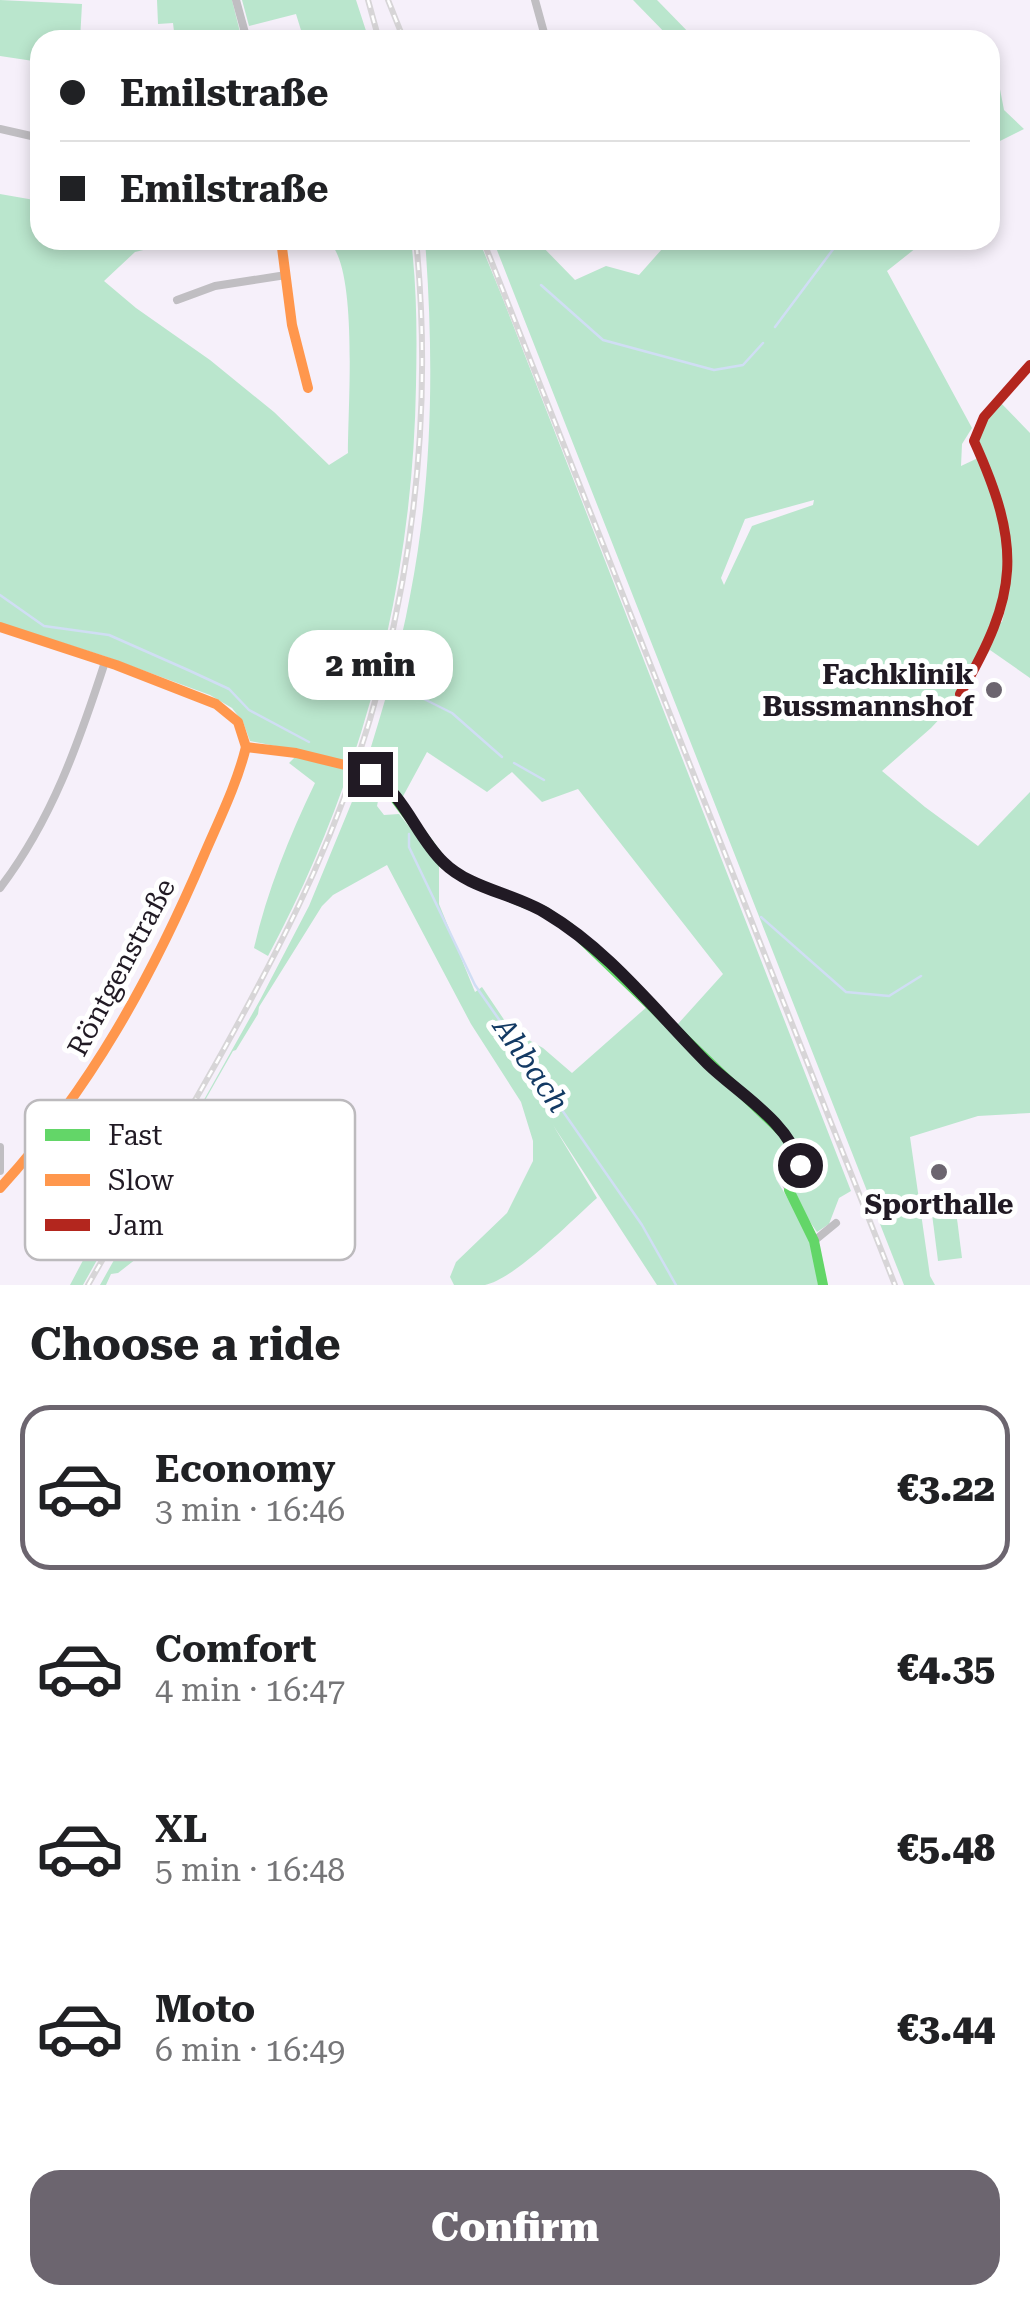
<!DOCTYPE html>
<meta charset="utf-8">
<style>
:root{--surface:#fff;--page:#f2f2f2;--text:#202124;--muted:#757577;--line:#e0e0e0;--accent:#6c656f}
body{margin:0;font-family:"Roboto Serif",serif;background:var(--page);color:var(--text);height:100vh;display:flex;flex-direction:column;font-size:38px;white-space:nowrap}
*{box-sizing:border-box;margin:0}
p{font-size:32px;color:var(--muted)}
.icon{flex:none;width:55px;height:55px;fill:none;stroke:currentColor;stroke-width:2;stroke-linecap:round;stroke-linejoin:round}
.map{position:relative;height:1285px;overflow:hidden}
.panel{display:flex;flex-direction:column;background:var(--surface);flex:1}
.panel>*{flex:none}
.hud{position:absolute;left:30px;top:30px;width:970px;height:220px;border-radius:30px;box-shadow:0 5px 15px #0003;display:grid;align-content:center;height:220px;padding:0 30px;background:var(--surface)}
.end{position:absolute;width:45px;height:45px;margin:-22px;border:12px solid #211a24;background:#fff;box-shadow:0 0 0 5px #fff}
.from{border-radius:50%}
.bubble{position:absolute;height:70px;border-radius:30px;background:var(--surface);box-shadow:0 5px 15px #0003;font-size:32px;font-weight:800;line-height:70px;text-align:center}
.hud b{display:flex;align-items:center;gap:35px;height:95px;font-size:38px}
.hud b+b{border-top:2px solid var(--line)}
.hud i{width:25px;height:25px;background:var(--text)}
ul{padding:0;list-style:none}
li{display:flex;align-items:center;gap:30px;height:165px;margin:0 20px 15px;padding:0 10px;border:5px solid transparent;border-radius:30px}
li div{flex:1}
li b{display:block;font-size:38px}
li em{font-style:normal;font-weight:800}
li.selected{border-color:var(--accent)}
li>.icon{width:90px;height:90px;stroke-width:1.5}
h2{padding:0 30px;font-size:45px;line-height:120px}
.primary-button{display:flex;gap:20px;margin-top:auto;padding:20px 30px}
.primary-button a{flex:1;height:115px;border-radius:30px;background:var(--accent);color:#fff;font-size:40px;font-weight:800;line-height:115px;text-align:center}
.map>svg:first-child{display:block}
.green{fill:#bae6cd;fill-rule:evenodd}
.lines{fill:none;stroke-linecap:round;stroke-linejoin:round}
.stream{stroke:#d0def4;stroke-width:2.5}
.secondary-tunnel{stroke:#d6d0da;stroke-width:10;stroke-dasharray:10 5;stroke-linecap:butt}
.street{stroke:#c0bec2;stroke-width:8}
.fast{stroke:#63d668;stroke-width:10}
.slow{stroke:#ff974d;stroke-width:10}
.jam{stroke:#b3261e;stroke-width:10}
.rail-casing{stroke:#d7d5d7;stroke-width:6}
.rail{stroke:#fff;stroke-width:2.5;stroke-dasharray:8;stroke-linecap:butt}
.route{stroke:#211a24;stroke-width:12}
.poi-dot{fill:#6c656f;stroke:#fff;stroke-width:4}
.labels{text-anchor:middle;stroke-width:10;stroke-linejoin:round;paint-order:stroke}
.poi-label{font-size:28px;font-weight:bold;fill:#211a24;stroke:#fff;text-anchor:end}
.street-label{font-size:28px;fill:#211a24;stroke:#fff}
.water-label{font-size:30px;font-style:italic;fill:#133a64;stroke:#fff}
.key{fill:#fff;stroke:#bcbabd;stroke-width:2.5}
.key-label{font-size:28px;fill:#211a24}
</style>
<div class="map">
<svg width="1030" height="1285" viewBox="0 0 1030 1285">
<rect width="100%" height="100%" fill="#f6f0fa"/>
<g class="green">
<path d="M0,0l82,4 -2,36h-40v22l-40,-6z"/>
<path d="M157,0h75l10,40h-67l-2,-17 -15,1z"/>
<path d="M242,0h114l13,40h-65l-8,-26 -47,12z"/>
<path d="M633,0h24l39,40h-24z"/>
<path d="M999,84l5,26 20,19 -34,17v-60z"/>
<path d="M0,194l40,7v39h145l-50,12 -31,29 32,27 74,52 64,52 55,53 19,-12c0,-48 9,-168 -14,-205l-8,1 -1,-9h86c6,48 6,97 5,145 -3,199 -54,396 -148,571l-14,-8c13,-57 35,-111 61,-165l-26,-20 12,-12 -51,-10 -7,-19 -11,-14 -22,-13 -106,-39 -104,-33z"/>
<path d="M425,240h54l22,54 350,897 -12,7 -10,26 -12,8c-7,-12 -25,-31 -21,-44 3,-12 7,-19 8,-32l-127,-131 46,-51 -145,-185 -36,13 -30,-30 -25,20 -60,-40 -26,48 -15,-22 -23,-5c18,-58 36,-117 47,-177 23,-117 24,-237 15,-356z"/>
<path d="M493,240h43l39,40 31,-14 33,9 31,-35h256l-39,31 85,157 -10,16 -1,22 17,-8c17,41 32,80 27,125 -1,13 -6,27 -7,40l4,-1c13,-48 10,-89 -7,-137 -4,-13 -15,-30 -17,-43 -2,-14 14,-31 22,-40l30,31v245l-40,-28 -30,47 -29,31 -49,43 43,36 53,39 52,-54v321l-52,3 -68,21 20,139 5,9h-31zM814,500l-1,5 -61,21 -28,59 -3,-7 24,-59z"/>
<path d="M363,775l18,11 -4,20 7,9 15,-1 40,50v40l36,88 7,-5 29,43 32,18 29,25 77,-68 137,136 -12,21 2,17 35,58 7,48h-161l-104,-160 44,73c-25,22 -82,81 -112,87 -9,0 -22,0 -31,0l-4,-8 6,-15 51,-49 26,-52v-20l-12,-39 -50,-78 -84,-159 -54,30 -11,11 -63,101 -1,7 -22,36 -3,1 -63,111 7,31 -11,15 12,19 -6,5 -13,-19 -8,-4 -19,35 5,4 25,-18 6,4 -50,39 -7,1 -5,11h-6l160,-285 49,-94z"/>
<path d="M159,1140l4,2 -80,143h-13l28,-53 20,-23z"/>
<path d="M956,1211l6,47 -24,3 -6,-47z"/>
</g>
<g class="lines">
<g class="stream">
<path d="M541,285l62,55 111,30 29,-5 20,-22"/>
<path d="M775,327l65,-87"/>
<path d="M0,595l44,31 65,9 79,35 41,19 20,21 60,32"/>
<path d="M398,686l54,27 50,44"/>
<path d="M514,763l30,17"/>
<path d="M409,834v13l66,138 167,240 34,60"/>
<path d="M761,917l85,75 43,4 32,-20"/>
</g>
<path class="secondary-tunnel" d="M349,766l21,8"/>
<g class="street">
<path d="M236,0l11,40"/>
<path d="M535,0l11,40"/>
<path d="M0,129l40,9"/>
<path d="M177,300l38,-14 71,-11"/>
<path d="M0,888c52,-68 79,-146 105,-226"/>
<path d="M0,1147v24"/>
<path d="M789,1190l-11,-21 6,-11 13,-2"/>
<path d="M814,1241l22,-18"/>
</g>
<path class="fast" d="M370,774l15,11 59,79 22,15 78,32 26,17 213,205c16,26 21,29 6,57l25,51 9,44"/>
<g class="slow">
<path d="M281,240l11,85 16,63"/>
<path d="M0,627l116,38 100,39 22,18 8,25 50,6 53,13"/>
<path d="M0,1188c90,-98 152,-211 204,-333 15,-35 33,-71 42,-108"/>
</g>
<path class="jam" d="M960,694c59,-100 62,-147 14,-253l10,-24 46,-52"/>
<g class="rail-casing">
<g id="rail">
<path d="M368,0l11,40"/>
<path d="M388,0l16,40"/>
<path d="M483,240l412,1045"/>
<path d="M88,1285c71,-124 147,-247 209,-376 99,-206 142,-442 119,-669"/>
</g>
</g>
<use href="#rail" class="rail"/>
</g>
<g class="lines">
<path class="route" d="M370,774c34,19 46,62 73,88 27,27 70,31 103,51 64,38 110,99 162,151 30,29 81,58 92,101"/>
</g>
<g class="poi-dot">
<circle cx="994" cy="690" r="10"/>
<circle cx="939" cy="1172" r="10"/>
</g>
<g class="labels">
<g class="poi-label">
<text x="974" y="684">Fachklinik<tspan x="974" dy="32">Bussmannshof</tspan></text>
<text x="939" y="1214" text-anchor="middle">Sporthalle</text>
</g>
<g class="street-label">
<text transform="translate(121 967) rotate(-62)" y="10">Röntgenstraße</text>
</g>
<g class="water-label">
<text transform="translate(531 1065) rotate(55)" y="10">Ahbach</text>
</g>
</g>
<rect x="25" y="1100" width="330" height="160" rx="15" class="key"/>
<rect x="45" y="1129" width="45" height="12" fill="#63d668"/>
<rect x="45" y="1174" width="45" height="12" fill="#ff974d"/>
<rect x="45" y="1219" width="45" height="12" fill="#b3261e"/>
<g class="key-label">
<text x="108" y="1145">Fast</text>
<text x="108" y="1190">Slow</text>
<text x="108" y="1235">Jam</text>
</g>
</svg>
<i class="end from" style="left:800px;top:1165px"></i>
<i class="end" style="left:370px;top:774px"></i>
<div class="bubble" style="left:288px;top:630px;width:165px">2 min</div>
<div class="hud">
<b><i class="from"></i>Emilstraße</b>
<b><i></i>Emilstraße</b>
</div>
</div>
<section class="panel">
<h2>Choose a ride</h2>
<ul>
<li class="selected"><svg class="icon" aria-label="car" viewBox="0 0 24 24"><path d="M5 17H2v-5l4-1 3-4h7l3 4 3 1v5h-3M9 17h6M6 11h13"/><circle cx="7" cy="17" r="2"/><circle cx="17" cy="17" r="2"/></svg><div><b>Economy</b><p>3 min · 16:46</p></div><em>€3.22</em></li>
<li><svg class="icon" aria-label="car" viewBox="0 0 24 24"><path d="M5 17H2v-5l4-1 3-4h7l3 4 3 1v5h-3M9 17h6M6 11h13"/><circle cx="7" cy="17" r="2"/><circle cx="17" cy="17" r="2"/></svg><div><b>Comfort</b><p>4 min · 16:47</p></div><em>€4.35</em></li>
<li><svg class="icon" aria-label="car" viewBox="0 0 24 24"><path d="M5 17H2v-5l4-1 3-4h7l3 4 3 1v5h-3M9 17h6M6 11h13"/><circle cx="7" cy="17" r="2"/><circle cx="17" cy="17" r="2"/></svg><div><b>XL</b><p>5 min · 16:48</p></div><em>€5.48</em></li>
<li><svg class="icon" aria-label="car" viewBox="0 0 24 24"><path d="M5 17H2v-5l4-1 3-4h7l3 4 3 1v5h-3M9 17h6M6 11h13"/><circle cx="7" cy="17" r="2"/><circle cx="17" cy="17" r="2"/></svg><div><b>Moto</b><p>6 min · 16:49</p></div><em>€3.44</em></li>
</ul>
<div class="primary-button"><a>Confirm</a></div>
</section>
